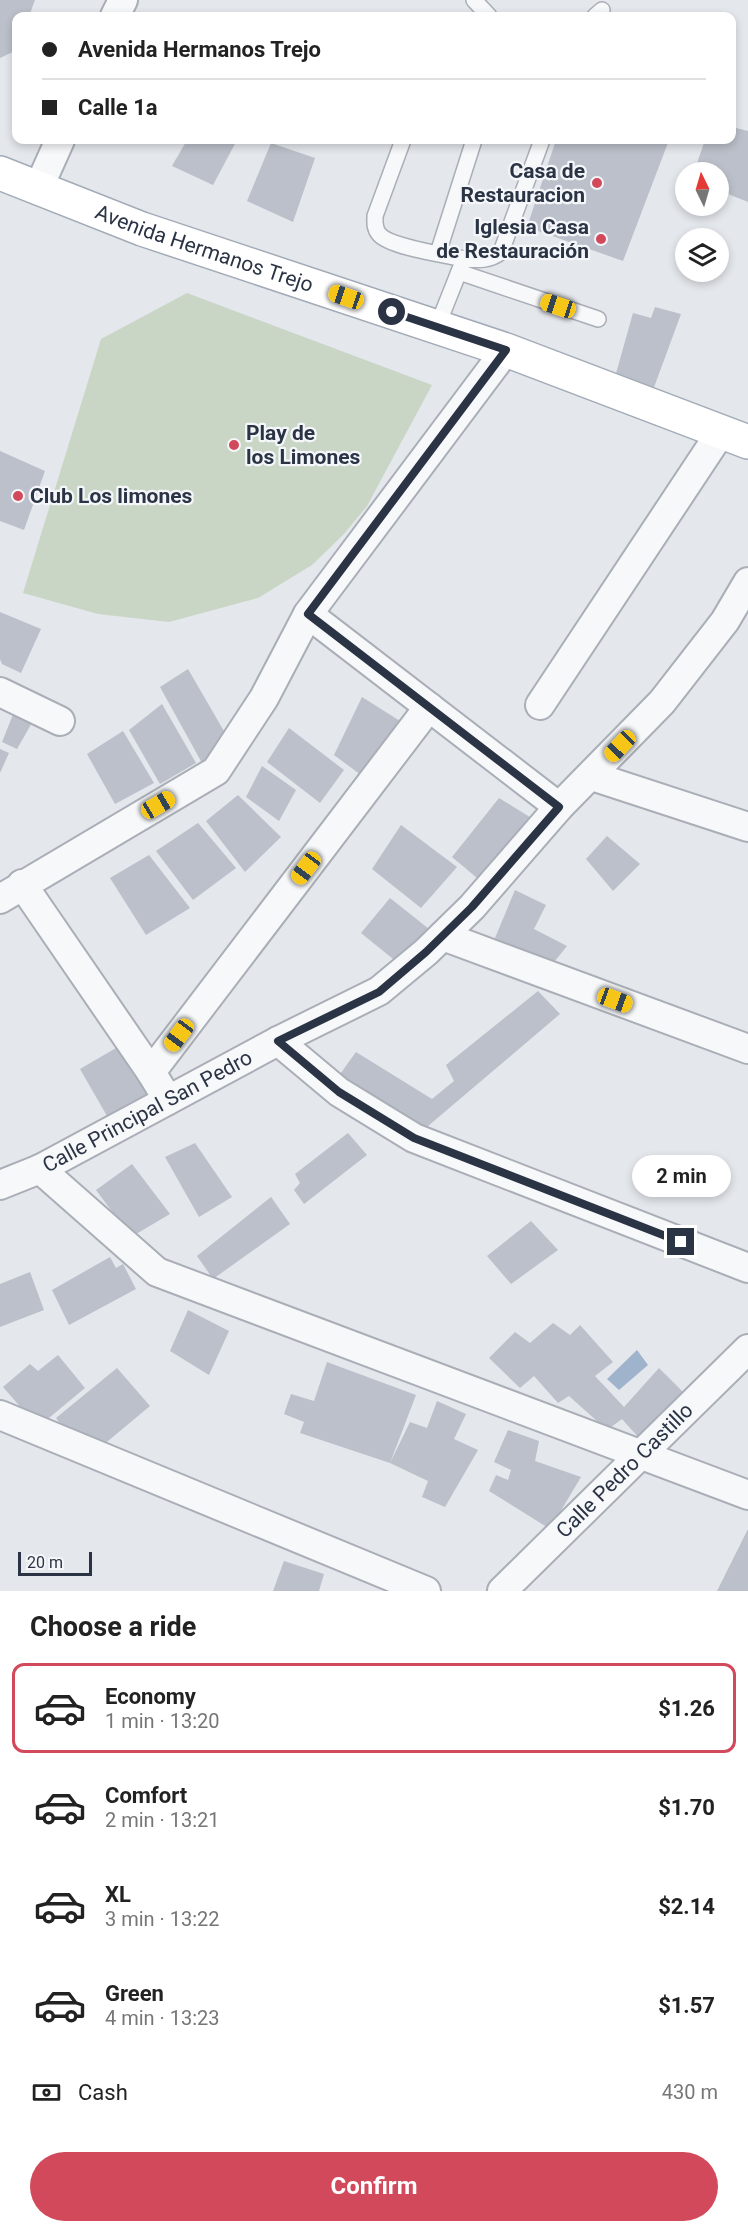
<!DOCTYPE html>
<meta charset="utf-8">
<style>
:root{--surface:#fff;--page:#f2f2f2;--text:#222;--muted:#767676;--line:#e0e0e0;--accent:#d1495b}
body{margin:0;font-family:Roboto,sans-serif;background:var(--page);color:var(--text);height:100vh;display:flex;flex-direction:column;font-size:22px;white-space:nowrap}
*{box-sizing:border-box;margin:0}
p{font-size:20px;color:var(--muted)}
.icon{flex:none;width:33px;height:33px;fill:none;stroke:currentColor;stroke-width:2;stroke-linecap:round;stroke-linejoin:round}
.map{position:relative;height:1591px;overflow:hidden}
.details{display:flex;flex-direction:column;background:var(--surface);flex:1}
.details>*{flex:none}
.hud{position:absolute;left:12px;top:12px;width:724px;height:132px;border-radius:12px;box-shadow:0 3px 9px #0003;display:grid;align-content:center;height:132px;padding:0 30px;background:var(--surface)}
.needle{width:39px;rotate:355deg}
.fabs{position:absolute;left:675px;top:162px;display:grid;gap:12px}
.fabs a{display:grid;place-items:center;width:54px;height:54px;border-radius:50%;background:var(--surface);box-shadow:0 3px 9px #0003;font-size:30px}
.scale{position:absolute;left:18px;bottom:15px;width:74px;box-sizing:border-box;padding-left:6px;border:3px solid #2b3445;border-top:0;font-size:16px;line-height:21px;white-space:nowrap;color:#2b3445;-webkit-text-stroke:4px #f4f6f9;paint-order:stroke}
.end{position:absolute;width:27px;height:27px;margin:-14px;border:8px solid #2b3445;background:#fff;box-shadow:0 0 0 3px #fff}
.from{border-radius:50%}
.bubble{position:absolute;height:42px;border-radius:21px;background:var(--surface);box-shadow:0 3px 9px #0003;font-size:20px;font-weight:700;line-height:42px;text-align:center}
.car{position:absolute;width:18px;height:36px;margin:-18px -9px;border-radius:8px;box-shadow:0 0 4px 2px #0007;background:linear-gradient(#f5c518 24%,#345 0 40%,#f5c518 0 76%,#345 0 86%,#f5c518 0)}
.hud b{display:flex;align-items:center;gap:21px;height:57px;font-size:22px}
.hud b+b{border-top:2px solid var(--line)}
.hud i{width:15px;height:15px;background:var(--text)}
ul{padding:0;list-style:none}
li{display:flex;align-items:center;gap:18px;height:90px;margin:0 12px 9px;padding:0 18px;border:3px solid transparent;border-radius:12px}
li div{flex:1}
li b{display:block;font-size:22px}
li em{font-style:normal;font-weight:700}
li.selected{border-color:var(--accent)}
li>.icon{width:54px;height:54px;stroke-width:1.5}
h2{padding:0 30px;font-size:27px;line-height:72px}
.pay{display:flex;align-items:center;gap:15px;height:66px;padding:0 30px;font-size:22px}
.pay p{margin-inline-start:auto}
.cta{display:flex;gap:12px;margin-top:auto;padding:12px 30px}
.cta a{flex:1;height:69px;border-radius:36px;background:var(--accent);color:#fff;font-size:24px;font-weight:700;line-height:69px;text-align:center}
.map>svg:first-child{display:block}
.green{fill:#c9d6c5}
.water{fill:#9fb4cc}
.building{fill:#bbc0ca}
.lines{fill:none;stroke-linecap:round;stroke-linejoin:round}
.lane-casing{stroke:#a9aeb7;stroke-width:18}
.street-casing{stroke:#a9aeb7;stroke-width:32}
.primary-casing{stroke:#a3abb8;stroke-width:36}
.lane{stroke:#f7f8fa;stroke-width:15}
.street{stroke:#f7f8fa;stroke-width:28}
.primary{stroke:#fff;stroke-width:33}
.route{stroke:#2b3445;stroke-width:8}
.poi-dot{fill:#d1495b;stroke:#f4f6f9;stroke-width:2}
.labels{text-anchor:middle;stroke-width:4.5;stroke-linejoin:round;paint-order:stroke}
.poi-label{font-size:21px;font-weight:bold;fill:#2b3445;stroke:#f4f6f9;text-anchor:end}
.street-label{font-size:21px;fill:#2b3445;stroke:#f4f6f9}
</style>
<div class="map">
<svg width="748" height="1591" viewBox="0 0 748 1591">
<rect width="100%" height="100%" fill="#e4e7ec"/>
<path class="green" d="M187,293l245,92 -65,121 -23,28 -32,31 -54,33 -89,24 -71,-8 -75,-21 78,-254z"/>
<path class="water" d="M637,1350l11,15 -29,25 -12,-11z"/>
<g class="building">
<path d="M0,0h35l-6,16h-13l-1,35 -15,7z"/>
<path d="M732,127l16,4v71l-30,-12v-18h-24l11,-32h27z"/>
<path d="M187,140h50l-24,45 -41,-19z"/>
<path d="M556,140h113l-46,121 -96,-34z"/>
<path d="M271,143l44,15 -22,64 -46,-21z"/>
<path d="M655,307l26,7 -28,76 -38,-13 18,-64 18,5z"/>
<path d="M0,451l45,20 -21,59 -24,-9z"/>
<path d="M0,612l41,17 -20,44 -19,-9 -2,-5z"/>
<path d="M188,669l44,76 -30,18 -42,-76z"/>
<path d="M362,697l38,24 -35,57 -31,-23z"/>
<path d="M162,704l34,59 -36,21 -31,-54z"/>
<path d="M14,712l19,9 -16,28 -15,-7z"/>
<path d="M289,728l55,42 -24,33 -53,-41z"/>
<path d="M123,731l31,52 -39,21 -28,-50z"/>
<path d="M0,749l9,4 -9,20z"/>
<path d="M262,766l34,24 -17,31 -33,-24z"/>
<path d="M238,795l43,42 -36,35 -39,-51z"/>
<path d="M499,798l34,21 -50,64 -31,-26z"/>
<path d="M198,823l38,45 -43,32 -37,-49z"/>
<path d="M401,825l56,42 -36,41 -49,-39z"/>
<path d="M607,836l33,28 -27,27 -27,-32z"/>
<path d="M149,855l41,53 -44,27 -36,-57z"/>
<path d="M515,890l31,15 -12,24 33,17 -17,21 -55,-29z"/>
<path d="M390,898l39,31 -31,34 -37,-30z"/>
<path d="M538,991l22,23 -139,118 -83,-55 18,-25 76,47 22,-18 -8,-16z"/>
<path d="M116,1048l34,46 -43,22 -27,-47z"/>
<path d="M348,1133l19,22 -63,49 -10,-14 6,-7 -5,-9z"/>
<path d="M195,1143l37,54 -33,20 -34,-60z"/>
<path d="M132,1164l38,50 -39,23 -35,-47z"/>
<path d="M271,1197l19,27 -77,55 -16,-23z"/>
<path d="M531,1221l27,29 -47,34 -24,-28z"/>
<path d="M110,1257l6,11 7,-4 13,25 -67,36 -17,-35z"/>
<path d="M30,1272l14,38 -44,17v-43z"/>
<path d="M188,1310l41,21 -20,44 -39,-24z"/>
<path d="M553,1323l17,12 10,-10 33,37 -18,14 29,31 35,-39 28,28 -47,43 -18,-20 -15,11 -38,-34 -11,7 -24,-27 -14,12 -31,-30 26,-26 15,11z"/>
<path d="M58,1355l27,33 -47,39 -35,-40 27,-23 8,7z"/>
<path d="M327,1362l89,33 -26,68 20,-41 17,6 10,-27 29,13 -12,25 24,11 -33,57 -23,-10 6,-16 -38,-18 -90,-30 4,-11 -20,-8 7,-20 23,7z"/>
<path d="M117,1368l33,38 -54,45 -24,-11 -16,-22z"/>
<path d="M508,1430l31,11 -4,20 46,16 -31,52 -61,-38 7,-16 12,5 3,-10 -17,-8z"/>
<path d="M748,1529v62h-31z"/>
<path d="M284,1561l40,13 -5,17h-46z"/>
</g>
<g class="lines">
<g class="lane-casing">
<g id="lane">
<path d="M474,0l15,16"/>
<path d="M595,16l7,-6"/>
<path d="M403,140l-28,76c0,6 -1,12 4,18 10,13 67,21 85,25l-27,68"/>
<path d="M438,253l36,-113"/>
<path d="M464,259c14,1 25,2 37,-7l41,-112"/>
<path d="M459,272l139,47"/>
</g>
</g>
<g class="street-casing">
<g id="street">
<path d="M115,16l8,-16"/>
<path d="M38,189l22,-49"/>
<path d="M308,614l251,193"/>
<path d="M0,692l60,29"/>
<path d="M540,705l181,-273"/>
<path d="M592,776l156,51"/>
<path d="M22,884l129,188"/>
<path d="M0,899l216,-128 48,-73 44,-84 198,-264"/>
<path d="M443,936l305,113"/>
<path d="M278,1041l61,51 75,46 334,130"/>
<path d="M168,1100l-17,-28 278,-365"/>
<path d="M40,1169l117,103 591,223"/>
<path id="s1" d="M0,1185l40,-16 238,-128 101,-50 47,-39 46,-45 87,-100 103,-105 63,-81 23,-39"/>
<path d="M0,1415l426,176"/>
<path id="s2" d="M502,1591l246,-242"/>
</g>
</g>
<g class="primary-casing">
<g id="primary">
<path id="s3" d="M0,173l142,56 364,121 242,92"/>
</g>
</g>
<use href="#lane" class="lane"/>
<use href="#street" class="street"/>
<use href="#primary" class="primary"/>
</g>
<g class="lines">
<path class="route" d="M392,312l114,38 -198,264 251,193 -87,100 -46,45 -47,40 -101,49 61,51 75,46 267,104"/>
</g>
<g class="poi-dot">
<circle cx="597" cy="183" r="6"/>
<circle cx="601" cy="239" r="6"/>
<circle cx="234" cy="445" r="6"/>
<circle cx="18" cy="496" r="6"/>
</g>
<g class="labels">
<g class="poi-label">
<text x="585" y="178">Casa de<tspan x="585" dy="24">Restauracion</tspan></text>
<text x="589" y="234">Iglesia Casa<tspan x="589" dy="24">de Restauración</tspan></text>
<text x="246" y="440" text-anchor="start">Play de<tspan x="246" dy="24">los Limones</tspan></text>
<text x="30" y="503" text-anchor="start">Club Los limones</text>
</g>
<g class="street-label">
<text dy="7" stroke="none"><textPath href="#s3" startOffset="218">Avenida Hermanos Trejo</textPath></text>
<text dy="7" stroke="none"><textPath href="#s1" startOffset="165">Calle Principal San Pedro</textPath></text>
<text dy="7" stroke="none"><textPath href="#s2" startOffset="172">Calle Pedro Castillo</textPath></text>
</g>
</g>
</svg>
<div class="fabs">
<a><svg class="needle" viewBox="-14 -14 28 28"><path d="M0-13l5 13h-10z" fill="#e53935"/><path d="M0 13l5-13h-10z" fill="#767676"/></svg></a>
<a><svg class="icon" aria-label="layers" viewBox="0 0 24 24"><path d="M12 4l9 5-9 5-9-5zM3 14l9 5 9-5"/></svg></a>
</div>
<div class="scale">20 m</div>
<i class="end from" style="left:392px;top:312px"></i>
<i class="end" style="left:681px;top:1242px"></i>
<div class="bubble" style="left:632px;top:1155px;width:99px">2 min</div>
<i class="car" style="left:346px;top:297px;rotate:289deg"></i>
<i class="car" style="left:558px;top:306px;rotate:288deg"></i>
<i class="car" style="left:620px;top:746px;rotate:224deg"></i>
<i class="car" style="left:158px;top:805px;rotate:60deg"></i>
<i class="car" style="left:306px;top:868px;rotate:217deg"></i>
<i class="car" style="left:615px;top:1000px;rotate:110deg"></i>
<i class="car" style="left:179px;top:1035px;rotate:217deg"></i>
<div class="hud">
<b><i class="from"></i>Avenida Hermanos Trejo</b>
<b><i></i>Calle 1a</b>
</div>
</div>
<section class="details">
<h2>Choose a ride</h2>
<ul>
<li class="selected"><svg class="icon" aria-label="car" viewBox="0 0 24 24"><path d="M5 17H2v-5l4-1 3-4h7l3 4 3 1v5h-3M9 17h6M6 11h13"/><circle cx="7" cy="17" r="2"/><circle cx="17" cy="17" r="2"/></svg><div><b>Economy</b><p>1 min · 13:20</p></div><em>$1.26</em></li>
<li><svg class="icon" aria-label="car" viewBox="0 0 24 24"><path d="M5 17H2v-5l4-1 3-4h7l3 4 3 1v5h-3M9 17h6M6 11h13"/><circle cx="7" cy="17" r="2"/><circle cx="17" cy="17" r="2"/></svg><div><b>Comfort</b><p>2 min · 13:21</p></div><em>$1.70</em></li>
<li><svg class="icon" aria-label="car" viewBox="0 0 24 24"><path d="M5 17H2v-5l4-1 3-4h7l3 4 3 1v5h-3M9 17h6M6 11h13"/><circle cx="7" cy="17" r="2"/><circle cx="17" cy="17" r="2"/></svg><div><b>XL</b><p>3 min · 13:22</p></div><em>$2.14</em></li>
<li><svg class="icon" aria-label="car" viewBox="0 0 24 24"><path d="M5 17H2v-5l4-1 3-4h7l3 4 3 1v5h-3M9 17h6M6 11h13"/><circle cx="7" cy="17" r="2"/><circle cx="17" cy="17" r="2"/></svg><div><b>Green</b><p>4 min · 13:23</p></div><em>$1.57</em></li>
</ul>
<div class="pay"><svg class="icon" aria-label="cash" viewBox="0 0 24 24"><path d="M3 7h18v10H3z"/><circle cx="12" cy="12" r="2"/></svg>Cash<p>430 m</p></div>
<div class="cta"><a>Confirm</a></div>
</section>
